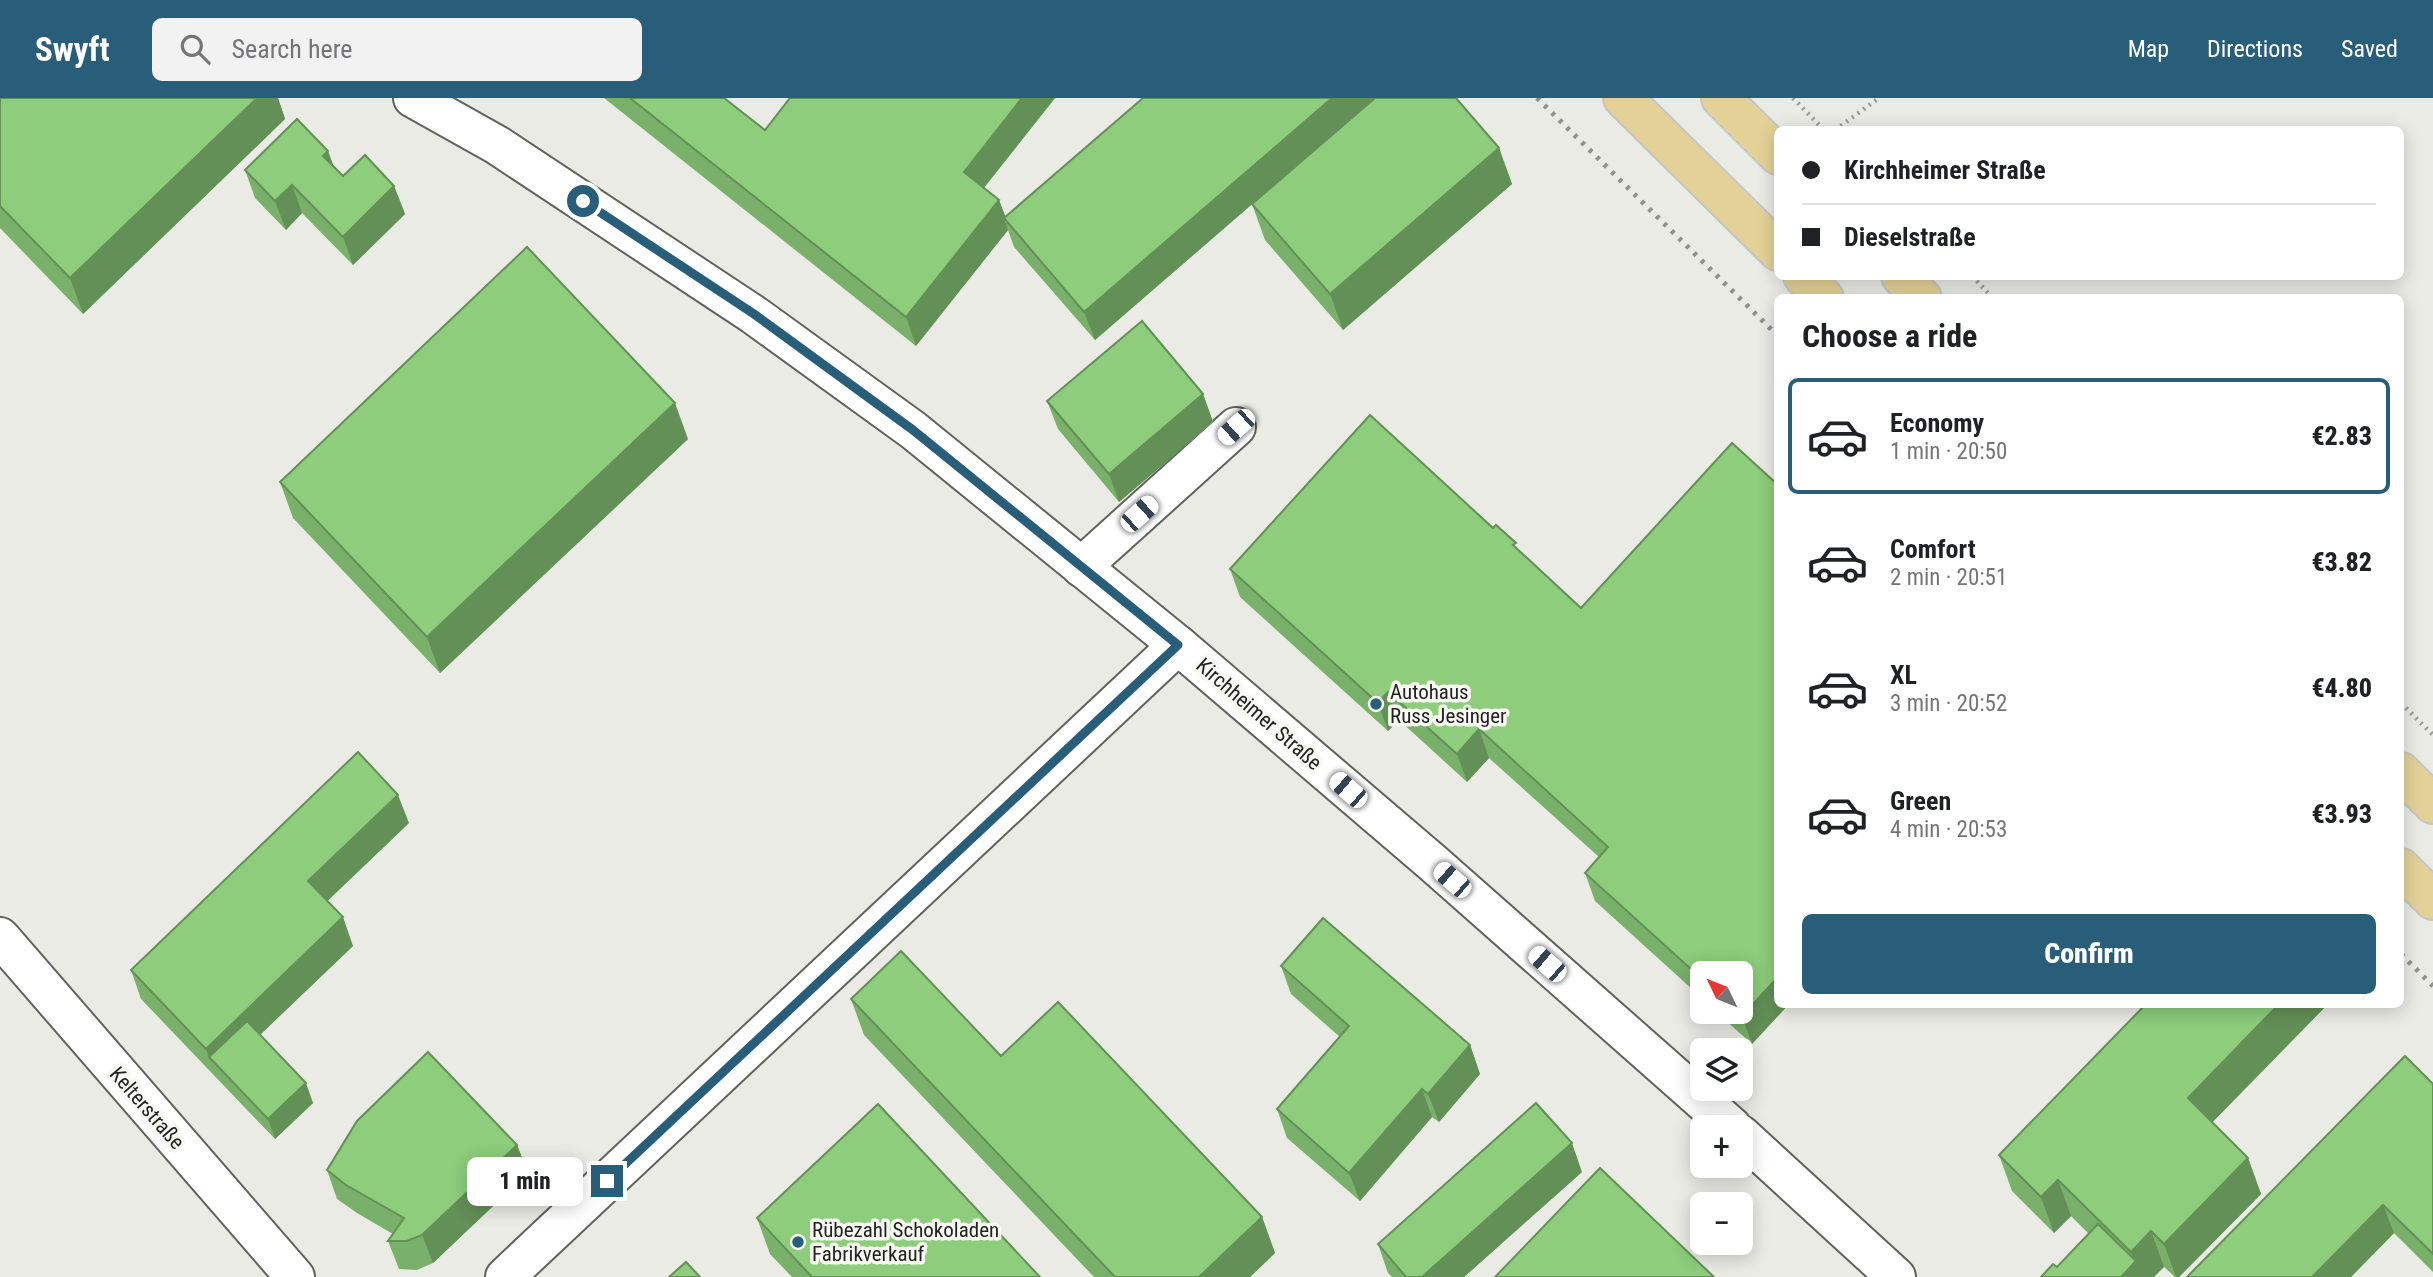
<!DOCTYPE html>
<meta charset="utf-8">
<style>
:root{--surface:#fff;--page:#f2f2f2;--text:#202124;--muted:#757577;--line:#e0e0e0;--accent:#295e7a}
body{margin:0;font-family:"Roboto Condensed",sans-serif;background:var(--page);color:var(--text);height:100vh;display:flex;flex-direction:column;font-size:26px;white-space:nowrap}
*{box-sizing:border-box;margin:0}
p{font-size:23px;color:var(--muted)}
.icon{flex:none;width:38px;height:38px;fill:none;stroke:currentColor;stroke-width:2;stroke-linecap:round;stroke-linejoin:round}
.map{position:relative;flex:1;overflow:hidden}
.details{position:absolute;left:1774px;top:196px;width:630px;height:714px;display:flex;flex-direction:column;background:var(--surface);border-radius:10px;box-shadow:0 4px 18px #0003}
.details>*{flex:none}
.guide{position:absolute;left:1774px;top:28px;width:630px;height:154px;border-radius:10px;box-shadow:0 4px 18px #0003;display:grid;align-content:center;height:154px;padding:0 28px;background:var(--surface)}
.needle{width:46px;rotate:313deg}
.controls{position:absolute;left:1690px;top:863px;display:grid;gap:14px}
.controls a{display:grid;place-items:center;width:63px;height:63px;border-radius:10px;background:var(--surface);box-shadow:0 4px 18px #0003;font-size:35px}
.end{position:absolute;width:32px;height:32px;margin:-16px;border:9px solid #295e7a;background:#fff;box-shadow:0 0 0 4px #fff}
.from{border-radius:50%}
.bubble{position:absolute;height:49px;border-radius:10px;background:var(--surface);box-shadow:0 4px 18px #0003;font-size:23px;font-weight:800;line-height:49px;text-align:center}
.car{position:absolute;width:21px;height:42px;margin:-21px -10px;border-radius:9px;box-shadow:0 0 5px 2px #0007;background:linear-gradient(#fff 24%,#345 0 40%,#fff 0 76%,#345 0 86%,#fff 0)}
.guide b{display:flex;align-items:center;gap:24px;height:66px;font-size:26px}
.guide b+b{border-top:2px solid var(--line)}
.guide i{width:18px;height:18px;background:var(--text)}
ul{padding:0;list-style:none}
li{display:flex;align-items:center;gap:21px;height:116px;margin:0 14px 10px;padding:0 14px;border:4px solid transparent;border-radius:10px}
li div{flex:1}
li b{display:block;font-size:26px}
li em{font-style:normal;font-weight:800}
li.selected{border-color:var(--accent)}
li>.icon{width:63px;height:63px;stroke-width:1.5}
h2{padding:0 28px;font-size:32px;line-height:84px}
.action{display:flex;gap:14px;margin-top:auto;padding:14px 28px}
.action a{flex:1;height:80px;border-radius:10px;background:var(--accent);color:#fff;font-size:28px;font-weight:800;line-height:80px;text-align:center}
header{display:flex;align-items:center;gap:42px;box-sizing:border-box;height:98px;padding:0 35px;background:var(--accent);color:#fff}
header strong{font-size:33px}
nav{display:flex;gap:38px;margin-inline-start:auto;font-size:24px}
.search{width:490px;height:63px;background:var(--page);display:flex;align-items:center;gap:18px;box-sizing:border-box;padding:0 24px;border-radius:10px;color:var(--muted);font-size:26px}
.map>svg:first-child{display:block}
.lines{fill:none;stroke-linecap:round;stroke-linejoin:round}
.minor-casing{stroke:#61625d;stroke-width:42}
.major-casing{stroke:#c6c6c5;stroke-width:42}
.path{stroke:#999a95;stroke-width:4.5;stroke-dasharray:2 5;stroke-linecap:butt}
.minor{stroke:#fff;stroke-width:38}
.major{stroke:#e3d197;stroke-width:38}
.rail{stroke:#90918c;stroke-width:5;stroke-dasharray:3.5 7;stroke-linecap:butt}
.wall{fill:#79b06a}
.shaded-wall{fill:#639056}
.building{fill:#8dcd7b;stroke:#639056;stroke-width:2}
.route{stroke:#295e7a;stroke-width:9}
.poi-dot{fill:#295e7a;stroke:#f7f9f2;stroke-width:2.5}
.labels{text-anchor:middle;stroke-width:7;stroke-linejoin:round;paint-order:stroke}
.poi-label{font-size:21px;fill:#232421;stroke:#f7f9f2;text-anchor:start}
.street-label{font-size:21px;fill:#232421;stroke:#f7f9f2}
</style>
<header>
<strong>Swyft</strong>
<div class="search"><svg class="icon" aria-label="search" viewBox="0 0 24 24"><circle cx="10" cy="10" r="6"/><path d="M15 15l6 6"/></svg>Search here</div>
<nav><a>Map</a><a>Directions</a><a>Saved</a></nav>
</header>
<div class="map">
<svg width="2433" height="1179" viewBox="0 0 2433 1179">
<rect width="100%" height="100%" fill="#eaebe5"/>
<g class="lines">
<g class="minor-casing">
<g id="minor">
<path d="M413,0l84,47 257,170 159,115 265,215 255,218 299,264"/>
<path d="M1081,469l155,-140"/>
<path d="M0,839l295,340"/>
<path d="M1741,1037l155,142"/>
<path d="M505,1179l673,-632"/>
</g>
</g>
<g class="major-casing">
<g id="major">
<path d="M1623,0l155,153"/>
<path d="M1721,0l57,57"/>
<path d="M1803,178l21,22"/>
<path d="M1901,178l21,22"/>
<path d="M2401,674l32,32"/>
<path d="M2401,770l32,32"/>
</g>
</g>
<g class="path">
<path d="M1793,0l31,32"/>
<path d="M1835,32l44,-32"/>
<path d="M1972,178l21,22"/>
<path d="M2401,605l32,32"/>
</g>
<use href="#minor" class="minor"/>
<use href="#major" class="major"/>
<g class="rail">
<path d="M1537,0l241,238"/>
<path d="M2401,856l32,32"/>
</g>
</g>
<g class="wall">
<path d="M0,0h278l7,21 -202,195 -83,-86z"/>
<path d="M604,0h120l41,32 290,-32 -71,90 15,12 6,17 494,-69 13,36 -169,146 -78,-90 -13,-36 -157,136 -81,-93 -6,-17 -92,116z"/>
<path d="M328,53l6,17 9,8 51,10 11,28 -52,51 -51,-52 -16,17 -31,-32 -10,-28z"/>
<path d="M1203,296l10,28 -94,80 -61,-73 -11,-28z"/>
<path d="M688,341l-248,234 -147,-155 -13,-36z"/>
<path d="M1519,453l259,453h11l-37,40 -36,-32h25l-38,-39v26l-108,-98 -10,-28 14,-16 -110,-99 -22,24 -68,-62 -11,11 -148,-134 -10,-28z"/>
<path d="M409,725l-82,78 26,45 -93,89 53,68 -38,36 -134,-140 -10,-29z"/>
<path d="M1281,868l189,79 10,29 -41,48 -7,-5 -72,84 -73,-63 -10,-29 63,-72 -49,-43z"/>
<path d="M851,901l150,57 261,161 13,36 -25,24h-156l-230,-242z"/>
<path d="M2146,906h182l-116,118 36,36 13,36 -82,83h-4l-11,-10h-107l32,-33 -18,-18 -17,17 -42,-42 -13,-36z"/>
<path d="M2433,986v188l-39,-39 -43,44z"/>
<path d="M517,1047l11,28 -95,90 -16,7 -18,-1 -11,-28 5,-7 -36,-21 -20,-14 -10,-29z"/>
<path d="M1582,1074l-118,105h-72l-4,-4 -10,-29z"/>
<path d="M757,1120l283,59h-248l-22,-23z"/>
</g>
<g class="shaded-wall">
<path d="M257,0h21l7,21 -202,195 -13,-36z"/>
<path d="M1022,0h33l-81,102 -10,-28z"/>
<path d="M1332,0h43l-280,242 -11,-28z"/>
<path d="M1499,50l13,36 -169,146 -13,-36z"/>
<path d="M328,53l10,28 -15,-23z"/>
<path d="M292,87l10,28 -16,17 -11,-29z"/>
<path d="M394,88l11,28 -52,51 -10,-28z"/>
<path d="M999,102l9,23 -4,-5 4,12 -92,116 -10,-29z"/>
<path d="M1203,296l10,28 -94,80 -10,-28z"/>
<path d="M675,305l13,36 -248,234 -13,-36z"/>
<path d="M1388,594l11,28 -11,11 -10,-28z"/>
<path d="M1479,631l10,29 -22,24 -10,-28z"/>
<path d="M398,697l11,28 -91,87 -10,-29z"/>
<path d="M343,819l10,29 -131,125 -13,-14 7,20 -10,-28z"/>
<path d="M1778,879v27h11l-37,40 -10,-28z"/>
<path d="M2279,906h49l-127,130 -13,-36z"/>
<path d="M1470,947l10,29 -41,48 -11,-28z"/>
<path d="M306,985l7,20 -38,36 -7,-20z"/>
<path d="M1422,991l10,28 -72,84 -11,-28z"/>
<path d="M1572,1045l10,29 -118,105h-42z"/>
<path d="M517,1047l11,28 -95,90 -11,-28z"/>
<path d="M2248,1060l13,36 -82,83h-3l-12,-33z"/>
<path d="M2058,1082l13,36 -17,17 -13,-36z"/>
<path d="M2383,1107l11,28 -43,44h-39z"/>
<path d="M1262,1119l13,36 -25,24h-51z"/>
<path d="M2151,1133l13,36 -10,10h-33l14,-14 -4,-11z"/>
</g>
<g class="building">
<path d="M0,0h257l-187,180 -70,-72z"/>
<path d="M630,0h94l41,32 25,-32h232l-58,74 35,28 -93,117z"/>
<path d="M1143,0h189l-248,214 -80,-94z"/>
<path d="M1375,0h81l43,50 -169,146 -78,-90z"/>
<path d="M297,21l31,32 -5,5 20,20 22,-21 29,31 -51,51 -51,-52 -17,16 -30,-31z"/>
<path d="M527,149l148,156 -248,234 -147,-155z"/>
<path d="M1142,223l61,73 -94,80 -62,-73z"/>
<path d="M1370,317l123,113 3,-3 20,18 -3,2 68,63 151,-165 46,42v492l-36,39 -5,-4h4v-39h-38v7l-118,-107 23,-26 -129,-118 -22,25 -69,-62 -10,11 -148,-134z"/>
<path d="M358,654l40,43 -90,86 35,36 -137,132 -75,-79z"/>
<path d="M1323,820l147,127 -42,49 -6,-5 -73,84 -72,-64 72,-83 -68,-60z"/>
<path d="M901,853l100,105 57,-54 204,215 -63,60h-84l-264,-278z"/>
<path d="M2146,906h133l-91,94 60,60 -84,86 -13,-13 -20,21 -73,-72 -17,17 -42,-42z"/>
<path d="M247,923l59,62 -38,36 -59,-62z"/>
<path d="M428,954l89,93 -95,90 -15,6h-19l16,-23 -58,-33 -19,-15 30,-49z"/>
<path d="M2405,958l28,28v170l-50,-49 -71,72h-125z"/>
<path d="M1536,1005l36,40 -150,134h-16l-28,-33z"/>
<path d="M878,1006l162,173h-228l-55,-59z"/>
<path d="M1600,1070l114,109h-219z"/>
<path d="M2098,1126l38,37 -15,16h-80l12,-13 4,3z"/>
<path d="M686,1164l14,15h-31z"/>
</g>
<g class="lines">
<path class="route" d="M583,103l171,113 159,116 265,215 -571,536"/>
</g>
<g class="poi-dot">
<circle cx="1376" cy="606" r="7"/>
<circle cx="798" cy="1144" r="7"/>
</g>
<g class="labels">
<g class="poi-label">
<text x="1390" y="601">Autohaus<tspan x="1390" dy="24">Russ Jesinger</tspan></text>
<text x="812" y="1139">Rübezahl Schokoladen<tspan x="812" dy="24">Fabrikverkauf</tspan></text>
</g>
<g class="street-label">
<text transform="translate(1259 616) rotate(41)" y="7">Kirchheimer Straße</text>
<text transform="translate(147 1010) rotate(49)" y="7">Kelterstraße</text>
</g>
</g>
</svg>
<div class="controls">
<a><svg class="needle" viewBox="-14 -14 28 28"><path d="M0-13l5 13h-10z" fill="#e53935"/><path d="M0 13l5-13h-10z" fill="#757577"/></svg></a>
<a><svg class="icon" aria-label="layers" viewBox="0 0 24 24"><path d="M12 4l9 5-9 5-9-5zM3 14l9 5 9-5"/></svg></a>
<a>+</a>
<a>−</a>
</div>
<i class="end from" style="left:583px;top:103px"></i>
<i class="end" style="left:607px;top:1083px"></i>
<div class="bubble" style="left:467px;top:1059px;width:116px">1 min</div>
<i class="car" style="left:1236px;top:329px;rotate:228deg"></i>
<i class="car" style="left:1139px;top:416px;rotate:48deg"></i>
<i class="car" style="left:1348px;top:692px;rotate:311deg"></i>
<i class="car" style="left:1452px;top:782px;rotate:311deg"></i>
<i class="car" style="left:1547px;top:866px;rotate:311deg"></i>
<div class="guide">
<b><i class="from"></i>Kirchheimer Straße</b>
<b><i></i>Dieselstraße</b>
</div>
<section class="details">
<h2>Choose a ride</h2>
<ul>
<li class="selected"><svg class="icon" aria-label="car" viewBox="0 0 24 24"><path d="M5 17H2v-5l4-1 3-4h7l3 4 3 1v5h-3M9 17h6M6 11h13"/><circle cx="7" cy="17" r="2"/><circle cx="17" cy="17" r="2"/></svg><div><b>Economy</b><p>1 min · 20:50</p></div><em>€2.83</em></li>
<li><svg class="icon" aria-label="car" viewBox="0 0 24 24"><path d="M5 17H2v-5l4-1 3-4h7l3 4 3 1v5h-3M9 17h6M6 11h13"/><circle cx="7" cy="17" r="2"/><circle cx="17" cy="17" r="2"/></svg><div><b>Comfort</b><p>2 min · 20:51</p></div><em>€3.82</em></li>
<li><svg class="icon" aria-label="car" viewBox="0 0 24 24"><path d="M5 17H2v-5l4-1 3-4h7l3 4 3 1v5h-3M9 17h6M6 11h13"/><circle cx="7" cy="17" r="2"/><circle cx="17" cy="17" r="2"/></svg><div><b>XL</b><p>3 min · 20:52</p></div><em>€4.80</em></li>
<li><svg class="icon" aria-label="car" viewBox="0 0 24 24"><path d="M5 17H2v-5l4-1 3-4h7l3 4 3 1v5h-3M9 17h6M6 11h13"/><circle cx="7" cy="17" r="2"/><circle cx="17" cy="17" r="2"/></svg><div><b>Green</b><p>4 min · 20:53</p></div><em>€3.93</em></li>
</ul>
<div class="action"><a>Confirm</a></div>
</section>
</div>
